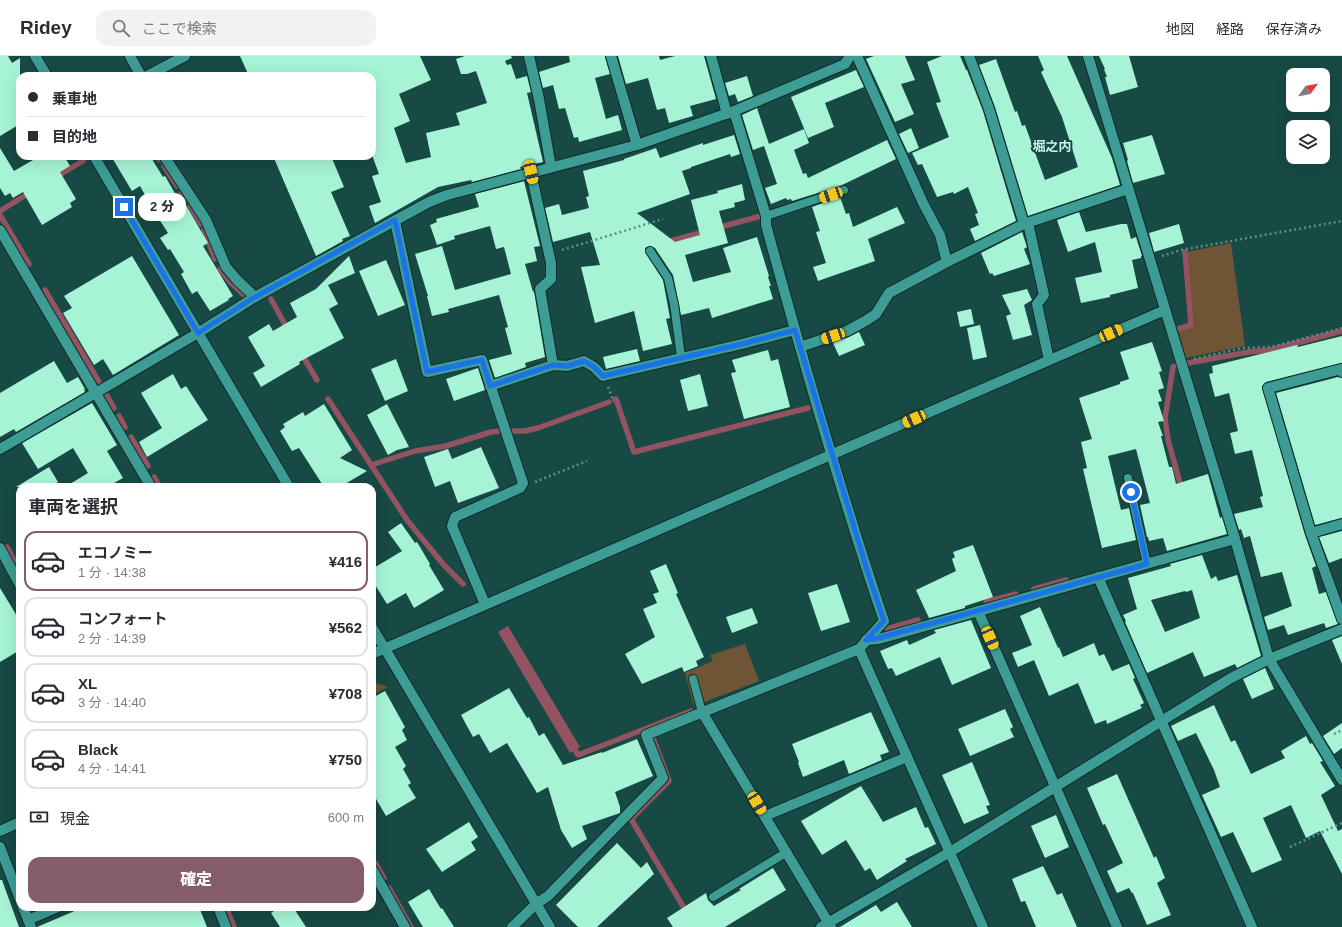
<!DOCTYPE html>
<html lang="ja">
<meta charset="utf-8">
<style>
:root{--surface:#fff;--page:#f2f2f3;--text:#2b2b33;--muted:#7c7c81;--line:#e1e1e2;--accent:#855d69}
body{margin:0;font-family:Arial,"Noto Sans JP",sans-serif;background:var(--page);color:var(--text);height:100vh;display:flex;flex-direction:column;font-size:15px;white-space:nowrap}
*{box-sizing:border-box;margin:0}
p{font-size:13px;color:var(--muted)}
.icon{flex:none;width:22px;height:22px;fill:none;stroke:currentColor;stroke-width:2;stroke-linecap:round;stroke-linejoin:round}
.map{position:relative;flex:1;overflow:hidden}
.details{position:absolute;left:16px;top:427px;width:360px;height:428px;display:flex;flex-direction:column;background:var(--surface);border-radius:12px;box-shadow:0 4px 16px #0002}
.details>*{flex:none}
.guide{position:absolute;left:16px;top:16px;width:360px;height:88px;border-radius:12px;box-shadow:0 4px 16px #0002;display:grid;align-content:center;height:88px;padding:0 12px;background:var(--surface)}
.needle{width:26px;rotate:57deg}
.buttons{position:absolute;left:1286px;top:12px;display:grid;gap:8px}
.buttons a{display:grid;place-items:center;width:44px;height:44px;border-radius:8px;background:var(--surface);box-shadow:0 4px 16px #0002;font-size:20px}
.end{position:absolute;width:18px;height:18px;margin:-9px;border:5px solid #1a73e8;background:#fff;box-shadow:0 0 0 2px #fff}
.from{border-radius:50%}
.bubble{position:absolute;height:28px;border-radius:12px;background:var(--surface);box-shadow:0 4px 16px #0002;font-size:13px;font-weight:800;line-height:28px;text-align:center}
.car{position:absolute;width:12px;height:24px;margin:-12px -6px;border-radius:5px;box-shadow:0 0 3px 1px #0007;background:linear-gradient(#f5c518 24%,#345 0 40%,#f5c518 0 76%,#345 0 86%,#f5c518 0)}
.guide b{display:flex;align-items:center;gap:14px;height:38px;font-size:15px}
.guide b+b{border-top:1px solid var(--line)}
.guide i{width:10px;height:10px;background:var(--text)}
ul{padding:0;list-style:none}
li{display:flex;align-items:center;gap:12px;height:60px;margin:0 8px 6px;padding:0 4px;border:2px solid var(--line);border-radius:12px}
li div{flex:1}
li b{display:block;font-size:15px}
li em{font-style:normal;font-weight:800}
li.on{border-color:var(--accent)}
li>.icon{width:36px;height:36px;stroke-width:1.5}
h2{padding:0 12px;font-size:18px;line-height:48px}
.pay{display:flex;align-items:center;gap:10px;height:44px;padding:0 12px;font-size:15px}
.pay p{margin-inline-start:auto}
.button{display:flex;gap:8px;margin-top:auto;padding:8px 12px}
.button a{flex:1;height:46px;border-radius:12px;background:var(--accent);color:#fff;font-size:16px;font-weight:800;line-height:46px;text-align:center}
header{display:flex;align-items:center;gap:24px;box-sizing:border-box;height:56px;padding:0 20px;background:var(--surface);border-bottom:1px solid var(--line)}
header strong{font-size:19px}
nav{display:flex;gap:22px;margin-inline-start:auto;font-size:14px}
.search{width:280px;height:36px;background:var(--page);display:flex;align-items:center;gap:10px;box-sizing:border-box;padding:0 14px;border-radius:12px;color:var(--muted);font-size:15px}
.map>svg:first-child{display:block}
.green{fill:#6f5436}
.water{fill:#945360}
.lines{fill:none;stroke-linecap:round;stroke-linejoin:round}
.stream{stroke:#945360;stroke-width:5.5}
.building{fill:#a6f4d5;fill-rule:evenodd}
.service-casing{stroke:#0f2d2a;stroke-width:10}
.minor-casing{stroke:#0f2d2a;stroke-width:12}
.tertiary-casing{stroke:#0f2d2a;stroke-width:12}
.path{stroke:#5e8e89;stroke-width:2.5;stroke-dasharray:2 3;stroke-linecap:butt}
.service{stroke:#3d9c94;stroke-width:8}
.minor{stroke:#3d9c94;stroke-width:10}
.tertiary{stroke:#3d9c94;stroke-width:10}
.route{stroke:#1a73e8;stroke-width:5}
.labels{text-anchor:middle;stroke-width:4;stroke-linejoin:round;paint-order:stroke}
.quarter-label{font-size:13px;font-weight:bold;fill:#c7f2ed;stroke:#174945}
</style>
<header>
<strong>Ridey</strong>
<div class="search"><svg class="icon" aria-label="search" viewBox="0 0 24 24"><circle cx="10" cy="10" r="6"/><path d="M15 15l6 6"/></svg>ここで検索</div>
<nav><a>地図</a><a>経路</a><a>保存済み</a></nav>
</header>
<div class="map">
<svg width="1342" height="871" viewBox="0 0 1342 871">
<rect width="100%" height="100%" fill="#174945"/>
<g class="green">
<path d="M1231,187l14,103 -59,12 -8,-28 15,-5 -6,-73z"/>
<path d="M745,588l14,37 -65,25 -9,-33 28,-12 -3,-6z"/>
<path d="M372,626l16,5 -16,8z"/>
</g>
<path class="water" d="M508,570l72,121 -3,2 1,2 -3,2 -2,-2 -3,2 -72,-121z"/>
<g class="lines">
<g class="stream">
<path d="M158,100l2,4"/>
<path d="M164,110l13,20"/>
<path d="M56,121l27,-16"/>
<path d="M181,137l5,6"/>
<path d="M190,150l11,18"/>
<path d="M0,155l31,-19"/>
<path d="M0,159l29,49"/>
<path d="M717,172l44,-12"/>
<path d="M204,174l11,29"/>
<path d="M667,186l40,-11"/>
<path d="M220,213l11,14 13,12"/>
<path d="M45,234l54,92"/>
<path d="M271,243l17,31"/>
<path d="M1178,273l13,-4 -6,-73"/>
<path d="M301,297l16,27"/>
<path d="M1188,307l61,-11 22,-2 71,-19"/>
<path d="M1175,310l-2,1 -8,51 3,22 14,50"/>
<path d="M106,338l8,14"/>
<path d="M328,343l79,121 36,44 20,20"/>
<path d="M615,344l1,-1 18,53 174,-44"/>
<path d="M119,360l6,11"/>
<path d="M510,375h15l13,-3 71,-26"/>
<path d="M131,381l17,29"/>
<path d="M371,409l44,-14 31,-5 45,-14 9,-1"/>
<path d="M154,421l6,10"/>
<path d="M7,491l13,23"/>
<path d="M1034,533l32,-9"/>
<path d="M986,546l30,-8"/>
<path d="M887,573l31,-9"/>
<path d="M653,682l16,43 -38,38 56,94"/>
<path d="M573,691l5,8 113,-44"/>
<path d="M376,808l8,14"/>
<path d="M389,832l22,39"/>
<path d="M226,851l8,20"/>
</g>
</g>
<g class="building">
<path d="M0,0h8l4,7 8,-5v66l-20,12z"/>
<path d="M240,0h180l11,24 -32,14 11,27 -16,7 12,35 25,-6 -5,-24 34,-8 -4,-12 31,-10 -11,-32 -9,3h-6l-5,-15 9,-3h46l1,2 -7,3 2,4 4,-1 5,15 11,-3 4,16 -4,1 16,69 -23,5 1,2 -49,13 -1,-2 -33,7 -63,36 -6,-17 12,-4 -9,-26 7,-2 -7,-19v-79h-123z"/>
<path d="M569,0h36l5,18 -15,4 11,41 12,-4 4,15 -43,12 -1,-5 -4,1 -9,-30 -6,1 -6,-24 -10,3 -4,-16 31,-10z"/>
<path d="M618,0h41l1,4 15,-4h29l12,43 -26,7 3,10 -24,7 -4,-15 -8,2 -9,-32 -22,6z"/>
<path d="M874,0h31l10,24 -14,4 13,30 -19,8 -29,-63z"/>
<path d="M942,0h18l6,14h1l16,41 33,110 -41,20 -5,-12 9,-4 -4,-11 3,-1 -10,-26 -14,7 -1,-2 -16,5 -15,-33 -4,1 -6,-12 37,-16 -13,-34 5,-1 -14,-40z"/>
<path d="M1038,0h29l45,102 8,27 -92,31 -33,-109 -16,-42 17,-6 19,53 2,-1 5,15 3,-1 20,55 33,-13 -16,-50 -21,-45 3,-2z"/>
<path d="M1099,0h30l9,31 -28,8 -5,-18h2l-3,-8h1z"/>
<path d="M856,14l8,17 -39,16 9,24 -26,11 -17,-41z"/>
<path d="M747,20l6,20 -15,6 -3,-8 -6,2 -4,-13z"/>
<path d="M757,52l12,36 35,-15 5,14 -15,7 9,24 3,-1 2,5 79,-38 9,19 -56,27 -48,15 -1,-2 -4,1 -1,-2 -15,6 -6,-16 12,-4 -13,-38 -11,4 -11,-35z"/>
<path d="M911,72l8,20 -11,5 -9,-19z"/>
<path d="M734,79l6,19 -9,3 -1,-3 -39,13v1l-9,3 8,23 -53,19 38,29 25,-7 -9,-35 27,-7 -1,-2 25,-7 3,16 -11,3 1,4 -16,4 9,32 -43,12 8,27 38,-10 -8,-24 34,-11 12,39 -1,1 3,9h-2l4,13 -61,19 -3,-10 -28,7 -8,-40 -18,-27 -6,-2 -4,2v4l18,28 7,38 -4,1 6,25 -29,7 -9,-40 -39,12 -14,-56 19,-2 -10,-33 -37,10 -8,-34 14,-4 3,11 27,-7 -3,-11 3,-1 -6,-25 41,-11v-1l32,-11 4,10 43,-15v2z"/>
<path d="M1152,79l13,39 -32,9 -6,-22 1,-1 -5,-17z"/>
<path d="M0,92l14,23 26,-15h24l6,10 -10,6 16,27 -6,4 2,4 -30,18 -19,-33 -10,6 -3,-5 -5,3 -5,-8z"/>
<path d="M111,100h39l13,21 2,-1 12,21 3,-2 28,48 -5,3 30,50 -5,3 1,1 -19,11 -13,-20 -5,3 -11,-20 3,-2 -14,-23 -2,1 -8,-12 8,-5 -9,-14 3,-1 -14,-24 -3,1 -5,-9 -8,5z"/>
<path d="M273,100h58l13,31 -13,5 19,44 -8,3 1,2 -27,15z"/>
<path d="M524,125l16,65 -6,1 3,14 -12,3 8,28 1,-1 11,66 -20,6 1,4 -31,11 -6,-18 23,-6 -7,-26 3,-1 -9,-32 -51,14 1,3 -17,4 -5,-20h1l-13,-42 27,-8 13,44 56,-16 -7,-27 -8,2 -6,-23 -36,10 1,3 -18,6 -7,-20 7,-3 -1,-3 43,-12 -4,-13z"/>
<path d="M840,141l6,17 3,-1 4,14 44,-20 8,16 -37,16 7,22 -57,20 -5,-14 13,-4 -10,-31 4,-1 -8,-24z"/>
<path d="M1079,156l7,20 35,-8h6l4,15 5,-2 6,19h-1v2l-9,2 6,28 -28,7v2l-29,6 -6,-25 27,-6 -7,-30 -27,10 -11,-32z"/>
<path d="M1179,168l5,19 -30,9 -5,-19z"/>
<path d="M1022,176l5,15 -3,2 6,15 -36,12 -2,-3 -2,1 -9,-21z"/>
<path d="M132,200l47,79 -66,40 -10,-16 -9,6 -31,-52 9,-5 -8,-12z"/>
<path d="M349,200l6,17 -27,12 10,19 -9,5 15,29 -45,24 1,2 -39,23 -8,-14 12,-7 -17,-29 21,-13 4,7 24,-14 -7,-14 26,-14z"/>
<path d="M386,204l19,45 -27,11 -19,-45z"/>
<path d="M1027,233l5,11 -8,5 8,30 -19,5 -7,-24 5,-2 -9,-19z"/>
<path d="M971,253l3,15 -14,3 -3,-15z"/>
<path d="M980,269l7,32 -14,3 -6,-32z"/>
<path d="M859,276l6,13 -26,11 -6,-13 16,-6z"/>
<path d="M1342,280v27l-76,19 -4,5 43,148 11,31 -4,2 7,26 7,-2 12,32 -12,4 -2,-5 -36,12 -4,-10 -16,5 -4,-13 28,-11 -10,-34 -21,5 -11,-41 -6,2 -3,-9 -2,1 -5,-16 29,-7 -3,-10 3,-1 -11,-46 -17,4 -5,-21 8,-2 -9,-38 -14,4 -6,-23 4,-1 -1,-7 85,-21 1,2z"/>
<path d="M1152,286l10,29 -3,1 5,16 -6,2 4,11 -4,1 6,19 -6,1 5,14h-2l8,31h3l4,17 32,-10 12,44 2,-1 5,17 -60,17 -4,-13 -14,3 -1,-4h-1l-7,-32 10,-2 -14,-54 -28,7 13,54 8,-2 7,32 -34,8 -19,-79 4,-1 -6,-26 11,-3 -13,-41 41,-14v-2l9,-3 -9,-27z"/>
<path d="M637,293l3,12 -34,8 -3,-12z"/>
<path d="M768,294l3,11 7,-2 12,48 -46,12 -13,-46 5,-1 -4,-12z"/>
<path d="M396,303l12,32 -23,10 -14,-32z"/>
<path d="M54,305l13,22 11,-6 7,12 -1,1 1,2 -69,40 -2,-3 -14,8v-44z"/>
<path d="M478,312l7,22 -31,11 -8,-22z"/>
<path d="M173,318l8,15 5,-3 22,34 -61,37 -8,-15 23,-14 -21,-35z"/>
<path d="M700,318l8,32 -20,5 -8,-31z"/>
<path d="M1338,321l4,1v140l-27,7 -39,-132z"/>
<path d="M92,347l25,42 -10,6 16,27 -16,9h-42l23,-14 -15,-25 -35,21 -16,-26z"/>
<path d="M324,348l28,46 -12,8 27,13 -27,16h-16l-25,-39 -7,3 -12,-20 5,-4 -2,-3 20,-12 2,4z"/>
<path d="M387,348l22,43 -12,3 -9,5 -21,-40z"/>
<path d="M481,391l18,41 -41,15 -8,-22 -15,6 -11,-30 24,-8 4,10z"/>
<path d="M49,411l9,15 -8,5h-34z"/>
<path d="M401,467l14,20 2,-1 13,22 -1,1 15,25 -30,18 -8,-15 -19,11 -15,-24v-11l30,-18 -14,-19z"/>
<path d="M1342,475v27l-13,5 -10,-26z"/>
<path d="M973,489l20,52 -28,9v2l-36,10 -13,-28 40,-19 -4,-12 3,-2 -2,-5z"/>
<path d="M1202,499l9,24 5,-3 2,5 19,-6 24,81 -24,12 -2,-4 -31,13 -11,-25 -46,21 -22,-51 1,-1 -3,-6 14,-6 -9,-31 43,-12 -1,-2zM1192,534l8,28 -35,14 -14,-32 34,-9 1,1z"/>
<path d="M666,508l12,29 -2,1 28,63 -8,4 2,5 -14,6 -2,-5 -40,17 -17,-30 30,-17 -12,-28 14,-6 -4,-9 6,-2 -9,-21z"/>
<path d="M837,528l13,38 -29,9 -13,-38z"/>
<path d="M0,532l20,33v29l-20,12z"/>
<path d="M1040,551l18,41 1,-1 4,10 31,-14 5,13 5,-2 8,17 17,-7 6,14 -2,1 11,24 -4,2 2,3 -35,16 -1,-4 -11,4 -17,-41 -29,13 -15,-36 -16,7 -6,-14 20,-8 -12,-29z"/>
<path d="M752,552l6,15 -26,10 -6,-16z"/>
<path d="M971,564l20,48 -39,17 -12,-28 -44,19 -4,-8 -4,1 -8,-18 27,-11 2,5 27,-12 -2,-3z"/>
<path d="M1342,580v28l-10,-24z"/>
<path d="M1265,612l9,21 -22,10 -9,-20z"/>
<path d="M509,632l18,30 2,-1 10,19 5,-3 19,32 39,-13v1l35,-14 16,37 -38,16 5,15v6l-38,13 5,13 -15,9 -11,-18 -13,-43 -11,6 -30,-50 -17,10 -11,-19 -6,3 -12,-22z"/>
<path d="M385,635l20,36 -3,3 5,10 -12,7 11,19 -3,3 8,14 -3,2 8,13 -30,18 -14,-24v-94z"/>
<path d="M1214,649l17,37 4,-2 16,34 34,-16 -4,-7 25,-15 4,8 2,-1 11,18 -3,1 15,24 -14,9 17,36 4,-2v45l-22,-43 -14,7 -15,-33 -28,13 19,42 -30,13 -19,-41 -12,5 -19,-42 18,-8 -6,-17 -18,-37 -18,8 -7,-15z"/>
<path d="M1005,653l8,18 -3,2 4,8 -44,19 -12,-27z"/>
<path d="M871,656l18,40 -9,3 2,5 -33,14 -5,-14 -41,17 -5,-14 1,-1 -7,-18z"/>
<path d="M1342,667v25l-8,6 -11,-18z"/>
<path d="M972,706l18,43 -4,1 3,7 -25,11 -22,-49z"/>
<path d="M1117,718l37,84 2,-2 9,22 -8,5 14,32 -24,10 -14,-32h-1l-3,-5 -12,5 -10,-22 16,-8 -18,-39 -2,1 -16,-37z"/>
<path d="M861,730l22,36 33,-15 9,21 3,-1 8,17 -31,15 2,2 -30,19 -7,-12 -5,3 -19,-31 -24,15 -21,-34z"/>
<path d="M1056,759l13,32 -24,11 -14,-32z"/>
<path d="M469,766l9,15 -7,5 5,8 -34,22 -16,-23z"/>
<path d="M617,787l24,25 6,-6 7,12 -57,53h-19l-22,-22z"/>
<path d="M1043,810l14,29 5,-2 15,34h-41l-11,-26 -4,1 -9,-23z"/>
<path d="M773,812l13,22 -61,37h-52l-6,-9 39,-25 2,7 6,6 27,-16 -2,-1z"/>
<path d="M0,824h2l17,47h-19z"/>
<path d="M429,833l12,20 1,-1 12,19h-31l-15,-25z"/>
<path d="M897,846l15,25h-72l36,-22 5,7z"/>
<path d="M84,851h115l8,20h-170z"/>
<path d="M280,851h13l13,20h-26l-9,-14z"/>
</g>
<g class="lines">
<g class="service-casing">
<g id="service">
<path d="M766,160l78,-26"/>
<path d="M650,195l18,27 6,26 7,53"/>
<path d="M1128,422l19,86"/>
<path d="M693,623l9,33"/>
<path d="M713,841l74,-45"/>
</g>
</g>
<g class="minor-casing">
<g id="minor">
<path d="M130,0l11,20"/>
<path d="M529,0l10,43 12,68"/>
<path d="M611,0l26,89"/>
<path d="M711,0l16,58"/>
<path d="M857,0l66,147 17,32 7,27"/>
<path d="M969,0l20,53 35,115"/>
<path d="M1088,0l147,483 34,120 73,121"/>
<path d="M147,20l38,-20"/>
<path d="M164,100l42,64 20,47 11,13 18,17"/>
<path d="M531,117l20,90v16l-11,10 13,76"/>
<path d="M395,165l32,151 55,-12 41,123 -3,5 -65,29 -3,9 33,78"/>
<path d="M1028,167l16,72 -7,9 12,56"/>
<path d="M0,174l151,257"/>
<path d="M800,291l47,-16 20,-11 9,-6 13,-21 58,-31 77,-38 104,-35"/>
<path d="M1342,316l-1,-3 -73,19 43,145 31,86"/>
<path d="M490,330l63,-21 14,1 17,-5 10,6 9,9 139,-32 53,-14"/>
<path d="M0,393l198,-116 57,-36 174,-95 18,-7 190,-50 97,-34 111,-47 5,-8"/>
<path d="M1311,477l31,-9"/>
<path d="M0,492l20,37"/>
<path d="M1098,521l154,350"/>
<path d="M978,555l139,316"/>
<path d="M866,584l13,-1 356,-100"/>
<path d="M859,593l124,278"/>
<path d="M702,656l129,215"/>
<path d="M765,760l142,-59"/>
<path d="M0,791l20,52"/>
<path d="M372,813l33,58"/>
<path d="M23,851l8,20"/>
<path d="M218,851l8,20"/>
<path d="M28,864l30,-13"/>
<path d="M512,871l24,-23 12,-8 115,-118 -17,-43 213,-86 25,-28c-44,-130 -82,-264 -118,-396v-9l-32,-105"/>
<path d="M821,871l129,-75 281,-174 38,-19 73,-30"/>
</g>
</g>
<g class="tertiary-casing">
<g id="tertiary">
<path d="M35,0l12,20"/>
<path d="M94,100l195,331"/>
<path d="M372,571l178,300"/>
<path d="M372,598l793,-344"/>
<path d="M0,775l20,-9"/>
</g>
</g>
<g class="path">
<path d="M562,194l101,-31"/>
<path d="M1162,200l19,-6 161,-29"/>
<path d="M1194,303l48,-11 29,-1 71,-19"/>
<path d="M608,331l5,13"/>
<path d="M535,426l52,-21"/>
<path d="M1334,678l8,-4"/>
<path d="M1290,791l52,-24"/>
</g>
<use href="#service" class="service"/>
<use href="#minor" class="minor"/>
<use href="#tertiary" class="tertiary"/>
</g>
<g class="lines">
<path class="route" d="M124,151l74,126 57,-36 140,-77 32,152 55,-12 8,26 63,-21 14,1 17,-5 10,6 9,9 139,-32 53,-14 72,240 17,51 -18,19 13,-2 268,-74 -16,-72"/>
</g>
<g class="labels">
<g class="quarter-label">
<text x="1052" y="95">堀之内</text>
</g>
</g>
</svg>
<div class="buttons">
<a><svg class="needle" viewBox="-14 -14 28 28"><path d="M0-13l5 13h-10z" fill="#e53935"/><path d="M0 13l5-13h-10z" fill="#7c7c81"/></svg></a>
<a><svg class="icon" aria-label="layers" viewBox="0 0 24 24"><path d="M12 4l9 5-9 5-9-5zM3 14l9 5 9-5"/></svg></a>
</div>
<i class="end from" style="left:1131px;top:436px"></i>
<i class="end" style="left:124px;top:151px"></i>
<div class="bubble" style="left:138px;top:137px;width:48px">2 分</div>
<i class="car" style="left:531px;top:116px;rotate:167deg"></i>
<i class="car" style="left:831px;top:139px;rotate:252deg"></i>
<i class="car" style="left:1111px;top:277px;rotate:66deg"></i>
<i class="car" style="left:833px;top:280px;rotate:252deg"></i>
<i class="car" style="left:914px;top:363px;rotate:246deg"></i>
<i class="car" style="left:990px;top:582px;rotate:156deg"></i>
<i class="car" style="left:757px;top:747px;rotate:149deg"></i>
<div class="guide">
<b><i class="from"></i>乗車地</b>
<b><i></i>目的地</b>
</div>
<section class="details">
<h2>車両を選択</h2>
<ul>
<li class="on"><svg class="icon" aria-label="car" viewBox="0 0 24 24"><path d="M5 17H2v-5l4-1 3-4h7l3 4 3 1v5h-3M9 17h6M6 11h13"/><circle cx="7" cy="17" r="2"/><circle cx="17" cy="17" r="2"/></svg><div><b>エコノミー</b><p>1 分 · 14:38</p></div><em>¥416</em></li>
<li><svg class="icon" aria-label="car" viewBox="0 0 24 24"><path d="M5 17H2v-5l4-1 3-4h7l3 4 3 1v5h-3M9 17h6M6 11h13"/><circle cx="7" cy="17" r="2"/><circle cx="17" cy="17" r="2"/></svg><div><b>コンフォート</b><p>2 分 · 14:39</p></div><em>¥562</em></li>
<li><svg class="icon" aria-label="car" viewBox="0 0 24 24"><path d="M5 17H2v-5l4-1 3-4h7l3 4 3 1v5h-3M9 17h6M6 11h13"/><circle cx="7" cy="17" r="2"/><circle cx="17" cy="17" r="2"/></svg><div><b>XL</b><p>3 分 · 14:40</p></div><em>¥708</em></li>
<li><svg class="icon" aria-label="car" viewBox="0 0 24 24"><path d="M5 17H2v-5l4-1 3-4h7l3 4 3 1v5h-3M9 17h6M6 11h13"/><circle cx="7" cy="17" r="2"/><circle cx="17" cy="17" r="2"/></svg><div><b>Black</b><p>4 分 · 14:41</p></div><em>¥750</em></li>
</ul>
<div class="pay"><svg class="icon" aria-label="cash" viewBox="0 0 24 24"><path d="M3 7h18v10H3z"/><circle cx="12" cy="12" r="2"/></svg>現金<p>600 m</p></div>
<div class="button"><a>確定</a></div>
</section>
</div>
